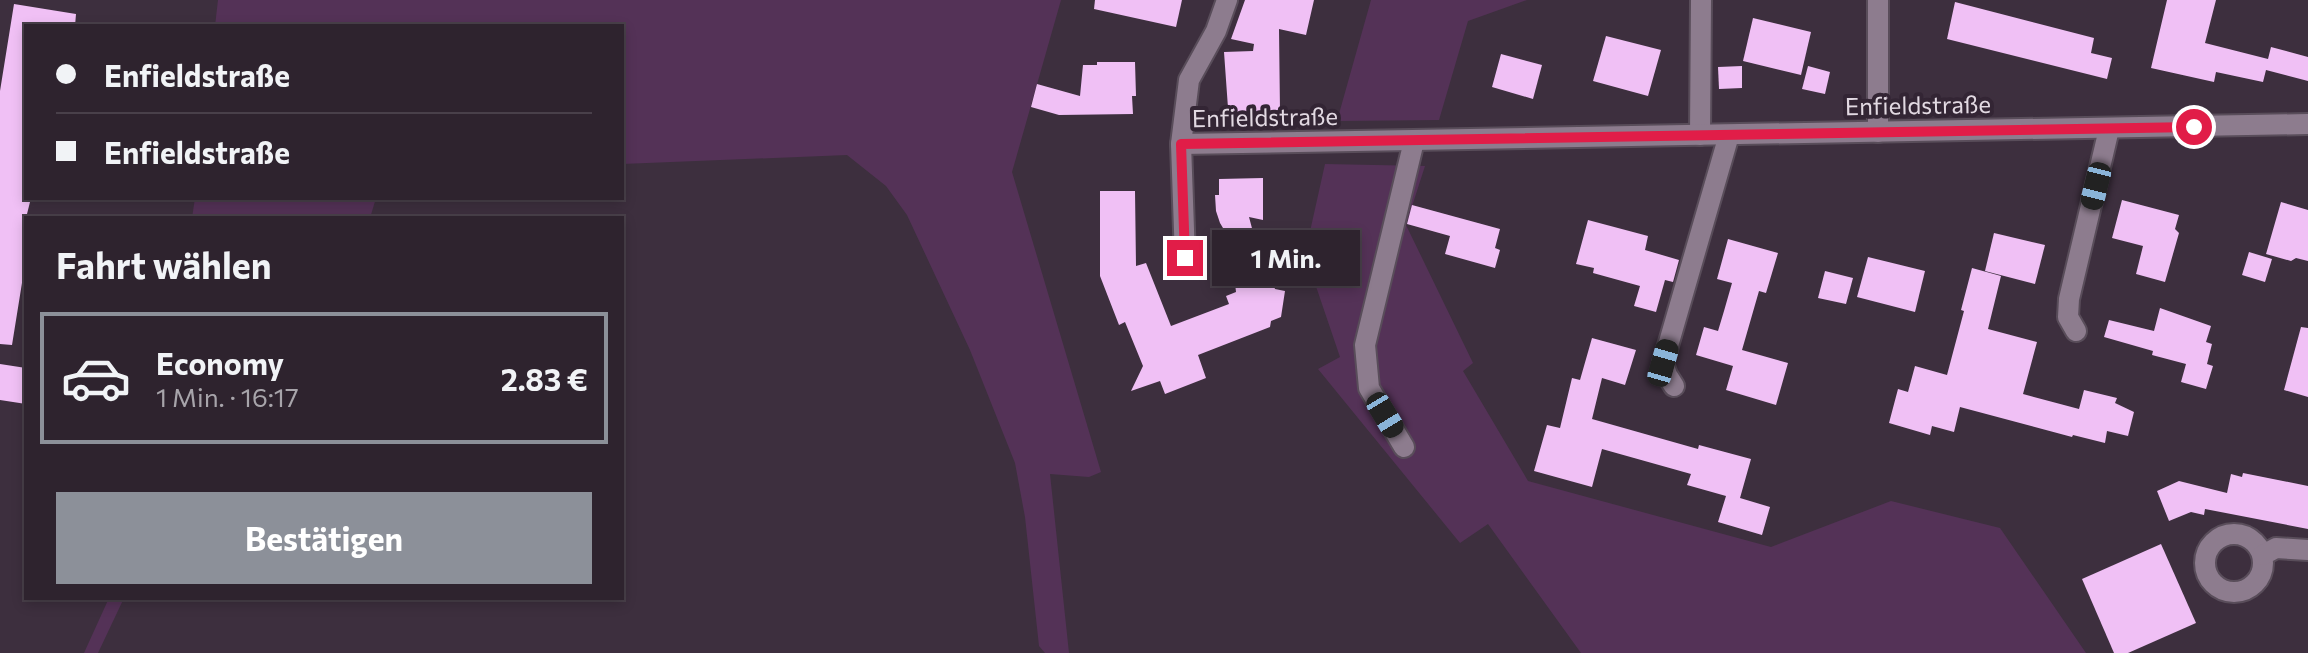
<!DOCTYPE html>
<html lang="de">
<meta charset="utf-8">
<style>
:root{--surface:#2e232e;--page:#362b36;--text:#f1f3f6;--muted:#a7a4aa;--line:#49404a;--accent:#8c9099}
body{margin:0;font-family:Commissioner,sans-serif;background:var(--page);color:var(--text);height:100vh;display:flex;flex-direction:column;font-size:30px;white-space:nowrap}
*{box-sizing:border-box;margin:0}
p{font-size:26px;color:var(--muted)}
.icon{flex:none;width:44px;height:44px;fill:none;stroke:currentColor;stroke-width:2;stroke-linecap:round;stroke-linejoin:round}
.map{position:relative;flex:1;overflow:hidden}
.details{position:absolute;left:24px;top:216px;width:600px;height:384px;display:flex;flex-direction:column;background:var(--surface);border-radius:0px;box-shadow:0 4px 12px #0003,0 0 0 2px var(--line)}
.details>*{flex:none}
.banner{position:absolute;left:24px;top:24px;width:600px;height:176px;border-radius:0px;box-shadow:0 4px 12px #0003,0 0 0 2px var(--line);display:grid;align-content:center;height:176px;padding:0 32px;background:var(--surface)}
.end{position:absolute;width:36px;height:36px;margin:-18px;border:10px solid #e11d48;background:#fff;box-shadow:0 0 0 4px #fff}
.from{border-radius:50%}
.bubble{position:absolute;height:56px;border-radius:0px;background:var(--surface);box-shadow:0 4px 12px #0003,0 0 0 2px var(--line);font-size:26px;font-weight:700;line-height:56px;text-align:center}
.car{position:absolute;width:24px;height:48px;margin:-24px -12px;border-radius:10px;box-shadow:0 0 6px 2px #0007;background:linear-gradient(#222 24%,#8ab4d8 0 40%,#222 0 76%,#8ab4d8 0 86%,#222 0)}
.banner b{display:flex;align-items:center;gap:28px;height:76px;font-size:30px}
.banner b+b{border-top:2px solid var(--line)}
.banner i{width:20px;height:20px;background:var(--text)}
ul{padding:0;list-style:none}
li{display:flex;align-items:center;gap:24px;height:132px;margin:0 16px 12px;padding:0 16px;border:4px solid transparent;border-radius:0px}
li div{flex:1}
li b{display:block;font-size:30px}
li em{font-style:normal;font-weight:700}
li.current{border-color:var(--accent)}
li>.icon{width:72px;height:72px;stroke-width:1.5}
h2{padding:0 32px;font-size:36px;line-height:96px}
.primary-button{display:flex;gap:16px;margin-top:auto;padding:16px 32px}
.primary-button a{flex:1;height:92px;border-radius:0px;background:var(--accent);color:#fff;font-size:32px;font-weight:700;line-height:92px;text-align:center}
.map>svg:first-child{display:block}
.green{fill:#543257}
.building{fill:#f0c0f5}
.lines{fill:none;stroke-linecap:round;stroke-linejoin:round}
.minor-casing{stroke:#594d5a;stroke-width:24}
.minor{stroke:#8d7c8e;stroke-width:20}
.route{stroke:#e11d48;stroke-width:10}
.labels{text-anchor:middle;stroke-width:8;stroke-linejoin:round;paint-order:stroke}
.street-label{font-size:24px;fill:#e2d9e2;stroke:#332534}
</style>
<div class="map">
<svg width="2308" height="653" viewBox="0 0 2308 653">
<rect width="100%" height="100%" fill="#3d2f3e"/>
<g class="green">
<path d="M218,0h843l-49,172 89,300 -12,5 -39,-3 19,179h-24l-6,-7 -14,-129 -10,-54 -45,-113 -63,-135 -21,-29 -39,-31 -225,9v-138h-407z"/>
<path d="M1371,0h156l-59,21 -29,99 -102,1z"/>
<path d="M1325,164l100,2 -19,59 67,138 -10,8 65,110 243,66 120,-46 109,27 86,125h-505l-93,-129 -28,19 -142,-174 22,-12 -35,-103z"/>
<path d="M195,198h181l-6,20h-178z"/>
<path d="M109,598h15l-26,55h-14z"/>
</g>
<g class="building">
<path d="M1095,0h87l-6,27 -82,-18z"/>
<path d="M1245,0h69l-8,35 -27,-6 1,83 -28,1 1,8 -24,1 -5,-70 29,-1 1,-7 -23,-5z"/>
<path d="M2167,0h49l-11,43 63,16 3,-12 37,10v24l-42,-11 -3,12 -47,-10 -2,10 -63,-14z"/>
<path d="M1955,2l139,36 -3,15 21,5 -5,21 -160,-40z"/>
<path d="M14,4l62,10 -1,12h-49v91l-4,28h4v53h5l-5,20v40l-14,87 -12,-1v-253z"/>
<path d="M1753,18l58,14 -10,43 -58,-14z"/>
<path d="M1606,36l55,14 -13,46 -55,-15z"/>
<path d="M1501,54l41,11 -9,34 -41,-12z"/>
<path d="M1097,62h38l1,34h-4l1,18 -74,1 -28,-8 6,-23 43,12 3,-31h14z"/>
<path d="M1742,66v22l-23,1 -1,-22z"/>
<path d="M1808,66l22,6 -5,22 -23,-5z"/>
<path d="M1263,178v42l-14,-3 17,64 5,-2 4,10 10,2 -4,26 -10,4 -1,6 -72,28 8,23 -41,16 -5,-13 -29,10 12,-25 -18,-44 -6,3 -19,-49v-85h35l1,75 10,-3 25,63 58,-22 -3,-8 10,-4 -1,-9 7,-2 -10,-38 -12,-20 -4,-12 -1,-16h4v-16z"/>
<path d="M2122,200l57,15 -4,14 4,4 -14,49 -29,-8 7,-28 -31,-8z"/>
<path d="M2281,202l27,8v51l-12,-3 -5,3 -25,-7z"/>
<path d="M1412,205l88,24 -5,19 5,2 -5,18 -50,-14 5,-18 -43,-12z"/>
<path d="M1588,220l60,16 -3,14 34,10 -6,22 -8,-2 -9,32 -22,-6 6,-20 -47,-13 1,-5 -18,-4z"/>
<path d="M1994,233l51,12 -10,39 -50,-13z"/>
<path d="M1728,239l50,14 -12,40 -7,-2 -17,59 46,13 -12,42 -50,-15 7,-24 -37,-11 8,-28 14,4 6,-20 8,-28 -15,-4z"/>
<path d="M2249,252l23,7 -7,23 -23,-7z"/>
<path d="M1868,257l57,14 -10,41 -58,-15z"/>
<path d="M1972,268l29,8 -13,53 49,13 -14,52 56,15 5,-19 33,8 -2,5 19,9 -6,24 -21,-5 -2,12 -32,-8 -1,2 -112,-30 -6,25 -22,-6 -2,9 -41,-12 9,-34 10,3 7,-26 32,9 17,-64 -3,-1z"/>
<path d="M1825,271l28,7 -7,26 -28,-6z"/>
<path d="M2160,308l51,18 -5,16 6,2 -5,20 6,2 -7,23 -25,-7 5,-18 -34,-9 1,-4 -49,-14 5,-17 45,11z"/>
<path d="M2301,327l7,1v69l-24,-7z"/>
<path d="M1592,338l44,12 -11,35 -23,-7 -10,41 106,30 1,-4 52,14 -11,39 30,9 -8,28 -44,-13 8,-26 -39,-11 4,-11 -89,-25 -10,38 -58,-16 13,-46 13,3 12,-50 8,2z"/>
<path d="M0,364l26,4v36l-26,-4z"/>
<path d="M2243,473l65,13v43l-103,-20 -1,6 -13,-3 -22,9 -12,-30 22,-10 48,12 4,-19 11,3z"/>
<path d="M2161,544l35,79 -68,30h-14l-32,-74z"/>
</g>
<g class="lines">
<g class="minor-casing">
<g id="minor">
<path d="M1878,132v-132"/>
<path d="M1700,135l1,-135"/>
<path d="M1181,144l1127,-20"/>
<path d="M1185,258l-4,-114 8,-64 27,-49 11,-31"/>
<path d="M2076,331l-8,-14 1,-18 40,-170"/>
<path d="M1674,386l-7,-11 -4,-12 66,-228"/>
<path d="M1404,447l-35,-59 -4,-43 49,-204"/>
<circle cx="2234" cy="563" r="29"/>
<path d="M2263,555l13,-7 32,2"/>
</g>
</g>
<use href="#minor" class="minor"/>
</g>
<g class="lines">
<path class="route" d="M1185,258l-4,-114 1013,-17"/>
</g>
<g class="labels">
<g class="street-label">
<text transform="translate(1918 106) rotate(-1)" y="8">Enfieldstraße</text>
<text transform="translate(1265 118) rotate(-1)" y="8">Enfieldstraße</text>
</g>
</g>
</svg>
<i class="end from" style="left:2194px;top:127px"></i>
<i class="end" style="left:1185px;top:258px"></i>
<div class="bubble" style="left:1212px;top:230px;width:148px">1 Min.</div>
<i class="car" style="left:2096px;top:186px;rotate:194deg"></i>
<i class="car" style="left:1663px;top:363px;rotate:16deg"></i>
<i class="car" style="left:1385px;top:415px;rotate:149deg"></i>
<div class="banner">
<b><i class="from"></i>Enfieldstraße</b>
<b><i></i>Enfieldstraße</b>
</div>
<section class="details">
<h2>Fahrt wählen</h2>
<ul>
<li class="current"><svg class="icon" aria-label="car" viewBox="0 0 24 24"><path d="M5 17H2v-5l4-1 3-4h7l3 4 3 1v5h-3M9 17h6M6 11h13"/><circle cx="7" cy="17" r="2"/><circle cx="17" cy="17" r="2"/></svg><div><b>Economy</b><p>1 Min. · 16:17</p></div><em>2.83 €</em></li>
</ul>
<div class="primary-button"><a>Bestätigen</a></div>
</section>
</div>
